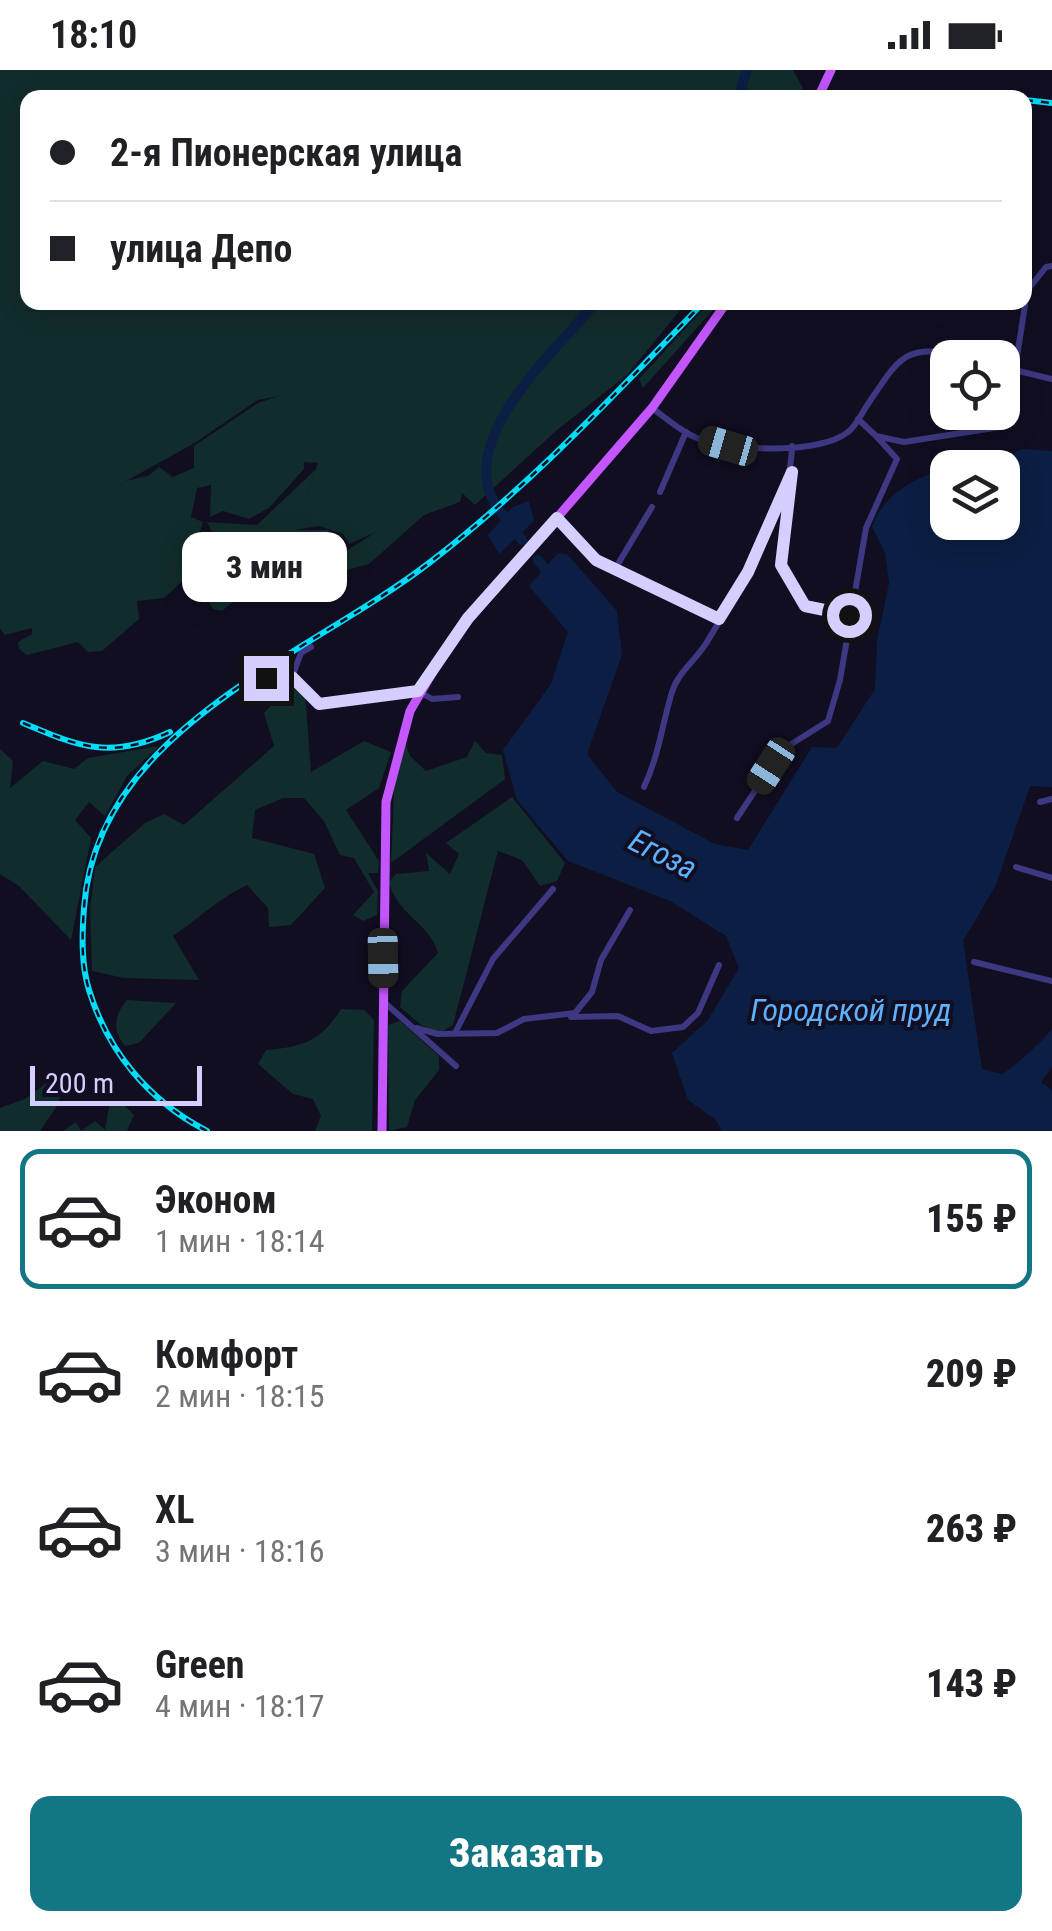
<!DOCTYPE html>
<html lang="ru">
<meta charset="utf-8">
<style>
:root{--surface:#fff;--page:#f2f2f2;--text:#202124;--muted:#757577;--line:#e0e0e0;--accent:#127684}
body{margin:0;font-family:"Roboto Condensed",sans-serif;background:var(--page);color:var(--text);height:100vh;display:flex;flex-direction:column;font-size:38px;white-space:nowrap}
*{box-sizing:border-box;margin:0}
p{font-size:32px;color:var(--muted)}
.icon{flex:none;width:55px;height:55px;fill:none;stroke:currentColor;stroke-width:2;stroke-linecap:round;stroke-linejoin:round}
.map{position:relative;height:1061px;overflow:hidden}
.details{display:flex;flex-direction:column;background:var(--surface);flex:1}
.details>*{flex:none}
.banner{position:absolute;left:20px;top:20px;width:1012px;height:220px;border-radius:20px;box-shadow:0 5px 25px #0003;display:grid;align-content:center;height:220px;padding:0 30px;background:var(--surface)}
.controls{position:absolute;left:930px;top:270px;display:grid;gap:20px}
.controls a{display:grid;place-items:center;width:90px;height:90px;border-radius:20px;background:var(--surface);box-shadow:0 5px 25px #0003;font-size:50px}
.scale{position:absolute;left:30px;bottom:25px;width:172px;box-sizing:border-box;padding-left:10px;border:5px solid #d5cfff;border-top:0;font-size:28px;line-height:35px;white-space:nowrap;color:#d5cfff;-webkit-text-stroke:8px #110e22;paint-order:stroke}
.end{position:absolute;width:45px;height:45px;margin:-22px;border:12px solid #d5cfff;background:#111;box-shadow:0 0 0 5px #111}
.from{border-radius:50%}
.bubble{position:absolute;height:70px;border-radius:20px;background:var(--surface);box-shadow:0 5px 25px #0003;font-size:32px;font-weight:800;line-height:70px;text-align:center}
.car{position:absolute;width:30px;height:60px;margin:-30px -15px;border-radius:12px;box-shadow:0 0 8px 2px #0007;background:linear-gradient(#222 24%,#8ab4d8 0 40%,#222 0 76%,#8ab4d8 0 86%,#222 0)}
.banner b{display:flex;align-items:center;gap:35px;height:95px;font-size:38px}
.banner b+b{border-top:2px solid var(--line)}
.banner i{width:25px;height:25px;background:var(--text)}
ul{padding:18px 0 0;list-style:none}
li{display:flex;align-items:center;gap:30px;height:140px;margin:0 20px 15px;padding:0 10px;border:5px solid transparent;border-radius:20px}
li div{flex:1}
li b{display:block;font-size:38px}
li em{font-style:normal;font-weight:800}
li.current{border-color:var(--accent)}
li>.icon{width:90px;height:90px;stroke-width:1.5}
.primary-button{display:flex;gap:20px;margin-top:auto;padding:20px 30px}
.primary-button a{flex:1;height:115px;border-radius:20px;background:var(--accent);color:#fff;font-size:40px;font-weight:800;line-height:115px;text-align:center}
.status{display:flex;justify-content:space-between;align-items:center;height:70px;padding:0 50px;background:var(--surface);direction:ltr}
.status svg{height:28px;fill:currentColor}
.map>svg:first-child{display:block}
.green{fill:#112c2c;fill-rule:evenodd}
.water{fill:#0b1f44}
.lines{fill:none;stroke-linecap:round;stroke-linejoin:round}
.river{stroke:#0b1f44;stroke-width:10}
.minor{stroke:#3d3881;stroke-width:6}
.major{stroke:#c356ff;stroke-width:9}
.rail-casing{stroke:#00ddfa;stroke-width:6}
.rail{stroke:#110e22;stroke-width:2.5;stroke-dasharray:8;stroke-linecap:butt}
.route{stroke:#d5cfff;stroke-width:12}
.labels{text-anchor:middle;stroke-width:8;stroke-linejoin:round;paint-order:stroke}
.water-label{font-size:32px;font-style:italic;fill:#5db1ff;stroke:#110e22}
</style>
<div class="status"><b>18:10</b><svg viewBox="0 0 49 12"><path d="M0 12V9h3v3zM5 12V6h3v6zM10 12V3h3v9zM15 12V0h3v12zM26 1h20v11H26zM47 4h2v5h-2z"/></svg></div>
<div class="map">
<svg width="1052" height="1061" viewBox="0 0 1052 1061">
<rect width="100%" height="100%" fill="#110e22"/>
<g class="green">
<path d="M0,0h793l10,18 -2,10h-773v204l658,1 -59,72 -70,55 -82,75 -13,-12 -2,9 -36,13 -55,49 -41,11 -15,-12 -71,30 -35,-71 50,3 59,-56 -18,48 20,-54 -14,-1v7l-35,39 -20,11 -26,-8 -13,6 1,-32 -14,3 -6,29 12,5 -7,23 -10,11 11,-4 9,-21 6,5 1,21c14,10 25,22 26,40l-17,14 -9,-2 -19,-32h-7l-23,21 -27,3 2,18 -37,32 -14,1 -10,-10 -51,13 -8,-6 -1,-7 14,-8v-6l-27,7 -5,-6zM279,326l-21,7 -64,43v22l-21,9 -14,-10 -11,9 -22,5 67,-37 65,-44zM319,456l24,8 6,10 27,-12 -36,23 -12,-25h-32z"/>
<path d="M709,233h10l-76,85 -4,-9z"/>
<path d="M293,612l12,11 6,79 53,-31 27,11 -12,36 -33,22 33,51 -1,12h-10l10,18 -1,24 -14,6 -10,-6 21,-23 -20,-34 -14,-3 -16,-34 -20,-23h-21l-28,12 -3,28 62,16 11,34 -34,37 -22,2 -1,-19 -21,-23c-29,14 -48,33 -74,51l26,44 -75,-2 -32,-7 -2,-62 5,-42 50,-44 19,-9 20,11 90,-79 -10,-33z"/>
<path d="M475,671l11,12 16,2 3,24 -114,84 4,-93 10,-28 5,14 16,15 41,-14z"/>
<path d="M159,676l-32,30 -22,40 -16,-14 -14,18 16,18 -20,102 -52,-54 -19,-12v-125l13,12 -3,27 33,-27 31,8 14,-11z"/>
<path d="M512,727l53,66 -8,18 -17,5 -18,-26 -24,-9 -45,174 -13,8 -19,-8 -21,-18 2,-16 36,-38c-8,-30 -41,-38 -49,-71l7,-8 33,-3 -3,-18 24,21 9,-20 -13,-11z"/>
<path d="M127,930l49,3 -37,40 -14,3c-13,-16 -11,-31 2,-46z"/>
<path d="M341,939l23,1 10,10 -2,111h-57l6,-15 -8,-17 -20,-5 -35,-30 8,-14c37,-3 55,-9 75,-41z"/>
<path d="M400,951l39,35v14l-24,30 -8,27 -18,4 -1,-106z"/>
<path d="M48,1012l12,11 -1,10 -19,28h-40v-23l25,-9z"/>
<path d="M110,1031l14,4 10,10 -7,16h-64l13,-9 5,9 14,-10 10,9z"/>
</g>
<g class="water">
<path d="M1022,379l30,2v336l-22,-1 -34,99 -33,56 19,128 20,5c11,-6 43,-35 50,-45v38l-11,15 11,8v41h-330l-6,-11 -28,-20 -16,-47 36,-33 31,-52 -13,-32 -56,-35 -102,-40 -51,-61 -14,-50 48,-66 17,-52 -39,-46 29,-33 9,1 50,57 5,44 -35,99 30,38 98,52 33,6 64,-103 25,1 38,-59 2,-48 12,-58 -4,-31 -13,-25c11,-30 36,-46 66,-56l9,7 1,44h54v-54l-19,-1z"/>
<path d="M529,431l5,20 -35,33 -11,-19 25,-28z"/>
</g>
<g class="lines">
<g class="river">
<path d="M738,28l9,-28"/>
<path d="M495,434c-39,-67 61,-153 101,-202"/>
<path d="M499,440l23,30"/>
<path d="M538,490l15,18"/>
</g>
<g class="minor">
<path d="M1026,222l20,-25 6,-1"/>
<path d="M1002,297l50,12"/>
<path d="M652,338c14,10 29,24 45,30 33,13 122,17 151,-6 7,-5 13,-17 18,-25 34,-50 38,-66 102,-49"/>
<path d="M858,349l17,16"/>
<path d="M791,413l-10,82 24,41 44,9"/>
<path d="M660,422l26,-60"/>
<path d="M557,448l39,42 123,59"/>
<path d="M615,499l37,-62"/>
<path d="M311,577l-10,6 -9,24 27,27 99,-13 14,8 26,-2"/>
<path d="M266,608l26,-1"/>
<path d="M644,717c15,-32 18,-62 28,-95 6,-20 25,-33 35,-50 32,-54 84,-133 85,-196"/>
<path d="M1040,732l12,-3"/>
<path d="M737,748l45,-68 46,-29 12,-41 26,-152 31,-69 -21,-23 28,6 96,-15 15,-57 12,-78"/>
<path d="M1016,797l36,11"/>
<path d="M974,892l78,19"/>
<path d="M384,932l72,64"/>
<path d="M571,947l47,-1 33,15 32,-4 15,-14 21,-48"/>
<path d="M416,958l22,6 59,-1 27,-14 51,-6 17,-21 9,-32 29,-50"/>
<path d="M456,961l37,-72 60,-70"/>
</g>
<g class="major">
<path d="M818,28l13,-28"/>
<path d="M382,1061l4,-329 24,-91 42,-72 200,-231 75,-106"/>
</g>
<g class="rail-casing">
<g id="rail">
<path d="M1025,30l27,3"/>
<path d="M23,653c57,24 87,37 147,9"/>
<path d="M207,1061c-58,-30 -99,-79 -118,-141 -8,-26 -7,-55 -5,-82 12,-179 223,-251 345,-345 101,-77 187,-170 275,-261"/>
</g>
</g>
<use href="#rail" class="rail"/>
</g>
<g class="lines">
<path class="route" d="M266,608l26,-1 27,27 99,-13 50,-73 89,-100 39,42 123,59 29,-47 44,-100 -11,93 24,41 44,9"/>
</g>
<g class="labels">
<g class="water-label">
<text transform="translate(663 784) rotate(27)" y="11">Егоза</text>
<text x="851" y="951">Городской пруд</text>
</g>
</g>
</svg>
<div class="controls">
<a><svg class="icon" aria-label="locate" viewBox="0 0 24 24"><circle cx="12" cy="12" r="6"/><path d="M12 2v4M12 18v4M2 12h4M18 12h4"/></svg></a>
<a><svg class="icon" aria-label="layers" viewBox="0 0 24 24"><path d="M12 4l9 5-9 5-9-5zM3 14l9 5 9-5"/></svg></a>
</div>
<div class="scale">200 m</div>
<i class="end from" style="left:849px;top:545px"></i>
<i class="end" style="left:266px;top:608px"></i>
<div class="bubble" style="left:182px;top:462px;width:165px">3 мин</div>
<i class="car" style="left:728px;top:376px;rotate:286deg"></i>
<i class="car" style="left:771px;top:696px;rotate:213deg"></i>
<i class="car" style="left:383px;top:888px;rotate:179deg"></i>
<div class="banner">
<b><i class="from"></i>2-я Пионерская улица</b>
<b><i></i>улица Депо</b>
</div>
</div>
<section class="details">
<ul>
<li class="current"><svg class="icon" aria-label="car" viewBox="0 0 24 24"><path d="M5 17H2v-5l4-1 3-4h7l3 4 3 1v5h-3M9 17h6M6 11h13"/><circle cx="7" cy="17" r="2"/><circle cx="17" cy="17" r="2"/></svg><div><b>Эконом</b><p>1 мин · 18:14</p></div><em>155 ₽</em></li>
<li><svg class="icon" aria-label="car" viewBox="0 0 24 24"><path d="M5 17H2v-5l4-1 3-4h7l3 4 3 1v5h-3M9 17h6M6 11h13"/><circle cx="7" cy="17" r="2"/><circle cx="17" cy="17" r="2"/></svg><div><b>Комфорт</b><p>2 мин · 18:15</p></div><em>209 ₽</em></li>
<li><svg class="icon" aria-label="car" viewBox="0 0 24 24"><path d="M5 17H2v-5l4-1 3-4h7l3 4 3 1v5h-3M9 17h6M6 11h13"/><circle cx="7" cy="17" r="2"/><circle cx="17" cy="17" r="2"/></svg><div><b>XL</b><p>3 мин · 18:16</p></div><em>263 ₽</em></li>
<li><svg class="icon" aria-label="car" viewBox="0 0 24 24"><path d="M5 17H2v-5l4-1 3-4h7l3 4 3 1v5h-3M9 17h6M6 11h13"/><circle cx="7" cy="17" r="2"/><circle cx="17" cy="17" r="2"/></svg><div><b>Green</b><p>4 мин · 18:17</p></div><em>143 ₽</em></li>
</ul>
<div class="primary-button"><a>Заказать</a></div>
</section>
